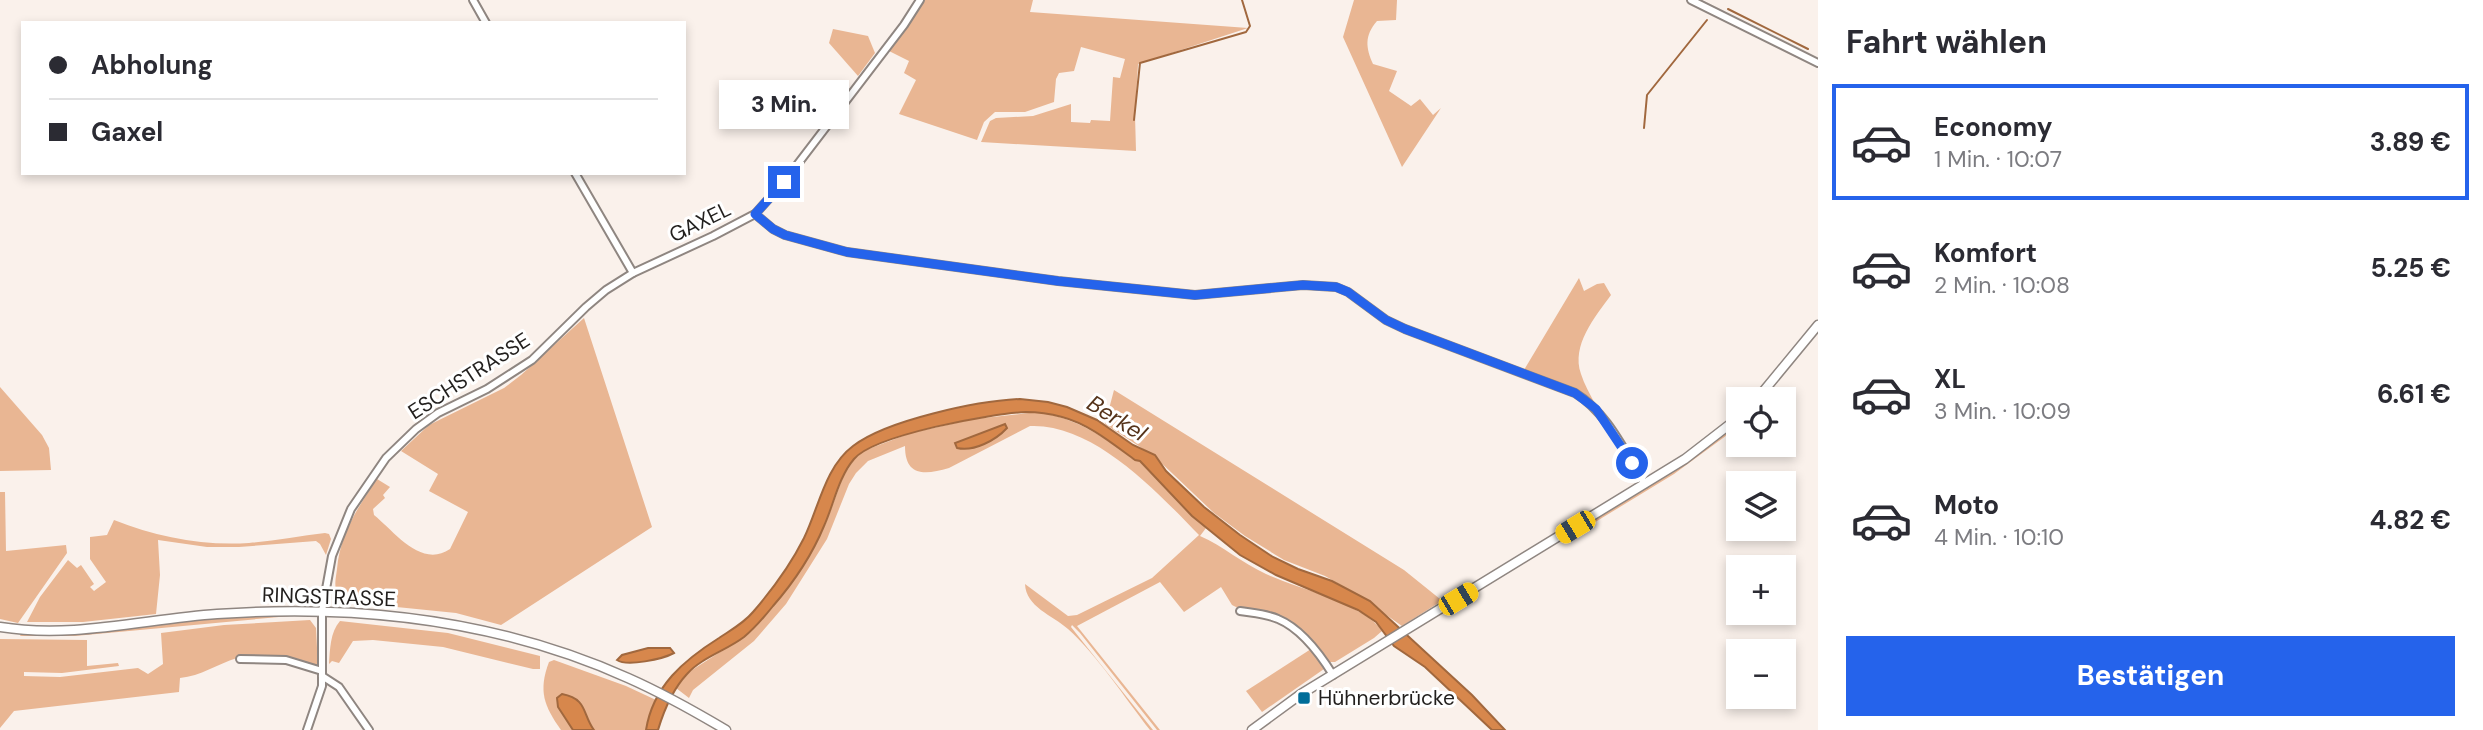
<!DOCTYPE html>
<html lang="de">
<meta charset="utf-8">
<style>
:root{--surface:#fff;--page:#f7f7f7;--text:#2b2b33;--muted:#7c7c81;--line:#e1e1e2;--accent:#2563eb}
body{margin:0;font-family:"DM Sans",sans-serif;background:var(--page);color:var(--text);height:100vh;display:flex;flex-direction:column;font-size:26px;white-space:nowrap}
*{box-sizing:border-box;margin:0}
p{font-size:23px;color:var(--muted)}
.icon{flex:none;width:38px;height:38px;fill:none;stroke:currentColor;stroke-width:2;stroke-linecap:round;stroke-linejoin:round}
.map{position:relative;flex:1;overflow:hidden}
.side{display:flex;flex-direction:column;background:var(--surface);width:665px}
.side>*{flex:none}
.hud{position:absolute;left:21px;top:21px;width:665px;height:154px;border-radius:0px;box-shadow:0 4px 10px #0003;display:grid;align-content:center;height:154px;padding:0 28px;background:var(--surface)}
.tools{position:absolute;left:1726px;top:387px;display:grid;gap:14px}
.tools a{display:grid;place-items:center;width:70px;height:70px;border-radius:0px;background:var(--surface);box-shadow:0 4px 10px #0003;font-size:35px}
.end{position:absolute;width:32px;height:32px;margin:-16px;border:9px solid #2563eb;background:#fff;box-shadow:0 0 0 4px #fff}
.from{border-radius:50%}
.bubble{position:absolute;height:49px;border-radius:0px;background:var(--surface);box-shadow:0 4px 10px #0003;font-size:23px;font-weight:700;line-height:49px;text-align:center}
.car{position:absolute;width:21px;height:42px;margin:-21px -10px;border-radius:9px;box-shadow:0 0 5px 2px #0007;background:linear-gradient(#f5c518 24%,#345 0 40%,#f5c518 0 76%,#345 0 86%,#f5c518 0)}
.hud b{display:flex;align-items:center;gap:24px;height:66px;font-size:26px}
.hud b+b{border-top:2px solid var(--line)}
.hud i{width:18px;height:18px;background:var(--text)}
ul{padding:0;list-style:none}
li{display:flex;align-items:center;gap:21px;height:116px;margin:0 14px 10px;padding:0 14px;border:4px solid transparent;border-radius:0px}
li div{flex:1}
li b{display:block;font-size:26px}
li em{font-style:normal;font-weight:700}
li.on{border-color:var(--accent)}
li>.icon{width:63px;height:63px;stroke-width:1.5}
h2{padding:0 28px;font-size:32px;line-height:84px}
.button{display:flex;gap:14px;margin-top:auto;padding:14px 28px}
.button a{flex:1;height:80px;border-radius:0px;background:var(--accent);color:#fff;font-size:28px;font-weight:700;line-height:80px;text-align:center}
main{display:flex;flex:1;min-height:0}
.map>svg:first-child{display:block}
.green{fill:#e9b693}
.water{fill:#d7874c;stroke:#a1683e;stroke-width:2}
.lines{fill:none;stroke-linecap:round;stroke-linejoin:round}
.stream{stroke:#a1683e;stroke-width:2}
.minor-casing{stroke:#8f8681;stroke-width:10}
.secondary-casing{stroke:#8f8681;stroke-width:11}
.minor{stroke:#fff;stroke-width:6}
.secondary{stroke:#fff;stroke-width:8}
.route{stroke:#2563eb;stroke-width:9}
.poi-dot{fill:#006d99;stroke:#fff;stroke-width:2.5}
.labels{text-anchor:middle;stroke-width:6;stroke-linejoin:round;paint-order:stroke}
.street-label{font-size:21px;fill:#221f1d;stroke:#fff}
.poi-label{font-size:21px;fill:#221f1d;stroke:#fff;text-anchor:start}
.water-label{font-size:23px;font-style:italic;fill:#55331a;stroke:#fff}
</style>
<main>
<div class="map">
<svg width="1818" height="730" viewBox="0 0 1818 730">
<rect width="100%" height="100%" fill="#faf1eb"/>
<g class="green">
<path d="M925,0h108l-3,12 218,16 -110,36 -3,51 1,36 -155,-9 9,-21 6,-3 37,-2 38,-12v18l19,1 1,-3 19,1 3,-44 7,1 5,-19 -44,-12 -7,24 -15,2 -3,6 -2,23 -29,10h-30l-11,10 -7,18 -78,-26 17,-34 -12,-7 5,-12 -20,-10z"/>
<path d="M1354,0h43l-1,20 -19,1c-13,15 -11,27 -4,43l24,7 -8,20 22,15 9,-7 13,16 8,-7 -39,59 -59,-130z"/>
<path d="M833,29l35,7 7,17 -17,23 -29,-33z"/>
<path d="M1579,278l5,13 13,-7 7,-1 7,12c-16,22 -40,50 -30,79 3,10 9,20 14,30 -21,-19 -46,-25 -71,-34z"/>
<path d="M584,318l68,209 -151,98 -45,-12 -109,-11c-15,-9 -12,-18 -10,-33 3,-35 21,-62 40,-90l13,8 -7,8 2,3 -12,11 1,6c20,16 47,54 76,34l18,-37 -39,-21 9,-17 -37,-23 28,-26 75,-37 17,-13z"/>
<path d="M0,387l42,48 7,13 2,22 -51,1z"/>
<path d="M1114,390l290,180 36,29v3l-38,24 -47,-33 -30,-17 -41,-16 -39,-24 -31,-23 -60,-57 -49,-32z"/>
<path d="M1038,412c42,8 63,23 97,48l5,1 66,67 -6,8c23,10 42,27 66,38 29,14 99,30 116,57l-8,7 -39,24h-7l-33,-36 -53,-16 -10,-5 -11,-18 -37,25 -24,-30 -83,44 83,104h-3l-77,-97 -8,-8 -1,2 82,103h-3c-25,-32 -53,-75 -82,-101 -16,-14 -42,-22 -43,-45l43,32 9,-1 75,-37 47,-43c-41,-42 -105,-112 -169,-109l-81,42c-24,7 -44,9 -44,-22l-37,15 -12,12 -7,11 -22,55 -41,65 -32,37 -61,49 -4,8 -13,-10 13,-16 56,-36 28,-30 40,-56 13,-27 17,-46 12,-19 8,-7 48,-18 63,-14z"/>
<path d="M1738,422v5l-64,47 -82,50 -1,-2 7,-5 84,-52z"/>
<path d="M0,492h5l1,59 60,-6 1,8 -49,70 -18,-4z"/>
<path d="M114,520c43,17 88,26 135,23 25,-2 51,-7 76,-10l4,1 2,5 -5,16 -6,-11 -4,-3 -77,6h-32l-49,-7 2,35 -4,39 -73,8h-56l13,-25 28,-37 9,8 4,-3 13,19 -4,3 4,4 12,-9 -16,-23v-22l17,-2z"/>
<path d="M256,616h34l-215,20h-55l2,-3 24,1 163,-16z"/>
<path d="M310,620l6,8 2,39c-21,-7 -59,-17 -81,-9 -20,6 -36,18 -57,20l-1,14 -165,19 -14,17v-89l87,1v26l31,-3 1,3 -57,7 -38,-1v4l36,1 78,-9 10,6 15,-10 -2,-31 63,-8z"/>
<path d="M340,621l108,12 92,23v13h-7l-90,-22 -70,-7 -20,1 -14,22 -7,-2 -3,3c1,-14 1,-32 11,-43z"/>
<path d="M1311,649l13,20 -62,43 -16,-21z"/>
<path d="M554,660l72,26 30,14 -10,30h-85c-17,-24 -23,-39 -12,-68z"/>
</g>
<g class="water">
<path d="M1020,399l28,3 19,5 30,13 36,25 22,10 11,16 38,36 36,28 33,22 25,12 34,12 38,20 102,94 33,35h-13l-67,-63 -31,-21 -18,-24 -18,-12 -82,-35 -36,-20 -48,-39 -52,-55 -5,-1c-22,-16 -46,-36 -73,-43 -11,-3 -24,-5 -36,-5 -33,1 -152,23 -172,47 -16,19 -20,45 -30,67 -12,29 -30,56 -51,80 -8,10 -18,22 -29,31 -17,13 -43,21 -57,37 -15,16 -23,36 -29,56h-12c7,-44 38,-70 73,-92 12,-8 25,-15 34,-26 19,-22 38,-48 51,-74 15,-31 21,-71 49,-92 34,-26 124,-45 167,-47z"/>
<path d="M1005,424l2,4c-11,12 -33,24 -50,20l-2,-5z"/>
<path d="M648,648h22l4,5c-11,6 -47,14 -57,7l5,-5z"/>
<path d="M562,694c26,5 20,20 32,36h-21l-15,-23 -1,-9z"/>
</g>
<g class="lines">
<g class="stream">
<path d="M1728,9l80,40"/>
<path d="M1134,120l6,-57 106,-31 4,-6 -8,-26"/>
<path d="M1644,128l3,-33 60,-75"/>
</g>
<g class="minor-casing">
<g id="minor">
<path d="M473,0l13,23"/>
<path d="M1691,0l127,63"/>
<path d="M575,173l58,100"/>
<path d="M755,214l18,15 12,6 62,17 211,29 137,14 108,-10 33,2 12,5 38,28 19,9 170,64c33,20 50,60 70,91"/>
<path d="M1240,611c12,2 27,3 38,8 24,10 42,35 55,56"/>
<path d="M240,659l46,1 36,11"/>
<path d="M322,676l17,11 30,43"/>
<path d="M307,730l15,-44v-75l10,-55 19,-47 35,-51 30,-29 22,-16 49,-24 45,-29 54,-53 20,-17 27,-17 80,-37 42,-22 29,-32 120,-157 16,-25"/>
</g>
</g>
<g class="secondary-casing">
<g id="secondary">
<path d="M1757,399l61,-74"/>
<path d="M0,627c73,12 145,-8 217,-13 140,-10 282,6 411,64 34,15 66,33 98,52"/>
<path d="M1252,730l49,-36 384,-235 53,-41"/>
</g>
</g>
<use href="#minor" class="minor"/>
<use href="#secondary" class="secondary"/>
</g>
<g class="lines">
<path class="route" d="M784,182l-29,32 18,15 12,6 62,17 211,29 137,14 108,-10 33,2 12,5 38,28 19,9 170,64 21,16 36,54"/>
</g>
<rect class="poi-dot" x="1297" y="691" width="14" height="14" rx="3.5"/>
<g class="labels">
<g class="street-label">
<text transform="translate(700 222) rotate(-26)" y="7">GAXEL</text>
<text transform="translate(469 376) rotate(-33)" y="7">ESCHSTRASSE</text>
<text transform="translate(329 597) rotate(2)" y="7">RINGSTRASSE</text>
</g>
<g class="poi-label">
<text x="1318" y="705">Hühnerbrücke</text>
</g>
<g class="water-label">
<text transform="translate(1117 418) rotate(32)" y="8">Berkel</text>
</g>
</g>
</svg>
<div class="tools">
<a><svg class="icon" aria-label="locate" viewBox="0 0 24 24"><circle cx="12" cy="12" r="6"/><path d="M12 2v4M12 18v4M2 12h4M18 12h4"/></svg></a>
<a><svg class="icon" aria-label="layers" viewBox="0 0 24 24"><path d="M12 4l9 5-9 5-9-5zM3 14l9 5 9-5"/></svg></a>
<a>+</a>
<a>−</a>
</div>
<i class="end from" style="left:1632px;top:463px"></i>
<i class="end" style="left:784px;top:182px"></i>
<div class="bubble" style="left:719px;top:80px;width:130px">3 Min.</div>
<i class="car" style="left:1575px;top:527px;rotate:239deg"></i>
<i class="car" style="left:1458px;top:599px;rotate:59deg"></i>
<div class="hud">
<b><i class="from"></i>Abholung</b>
<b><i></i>Gaxel</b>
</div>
</div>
<section class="side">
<h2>Fahrt wählen</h2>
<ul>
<li class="on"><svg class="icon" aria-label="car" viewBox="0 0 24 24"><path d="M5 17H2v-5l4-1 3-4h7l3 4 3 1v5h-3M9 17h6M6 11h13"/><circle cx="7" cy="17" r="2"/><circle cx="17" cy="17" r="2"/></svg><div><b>Economy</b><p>1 Min. · 10:07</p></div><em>3.89 €</em></li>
<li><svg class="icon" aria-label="car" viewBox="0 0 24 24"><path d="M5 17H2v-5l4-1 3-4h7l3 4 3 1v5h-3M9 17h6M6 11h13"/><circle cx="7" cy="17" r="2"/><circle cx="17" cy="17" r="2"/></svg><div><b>Komfort</b><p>2 Min. · 10:08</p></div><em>5.25 €</em></li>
<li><svg class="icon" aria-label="car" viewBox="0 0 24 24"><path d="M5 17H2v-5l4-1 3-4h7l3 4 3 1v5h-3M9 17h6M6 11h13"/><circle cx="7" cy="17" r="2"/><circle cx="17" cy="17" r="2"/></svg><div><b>XL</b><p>3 Min. · 10:09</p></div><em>6.61 €</em></li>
<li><svg class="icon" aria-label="car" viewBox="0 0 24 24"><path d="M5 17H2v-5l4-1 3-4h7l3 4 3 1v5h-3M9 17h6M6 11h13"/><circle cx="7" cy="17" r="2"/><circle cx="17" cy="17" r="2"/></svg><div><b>Moto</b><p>4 Min. · 10:10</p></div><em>4.82 €</em></li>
</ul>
<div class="button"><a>Bestätigen</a></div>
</section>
</main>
